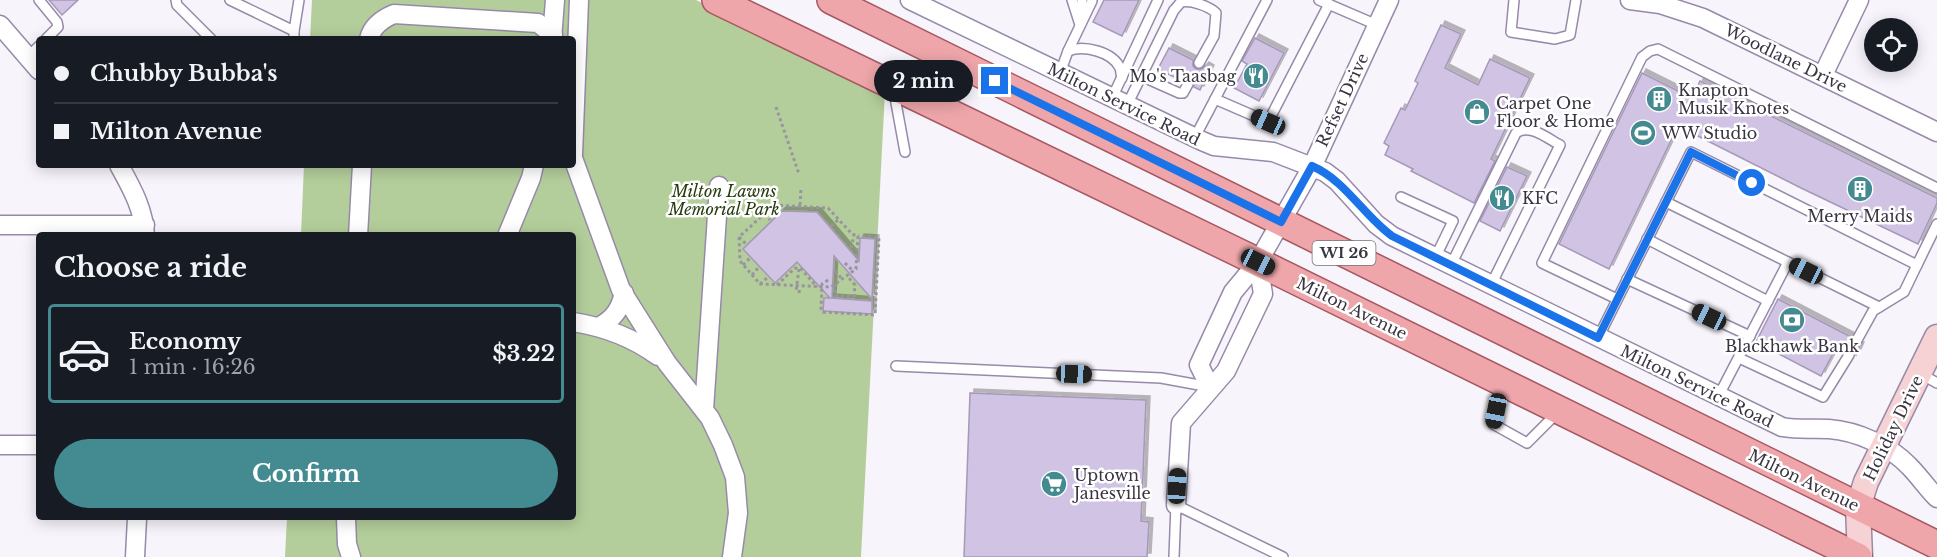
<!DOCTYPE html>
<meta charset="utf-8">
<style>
:root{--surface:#171b24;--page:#20242c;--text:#f1f3f6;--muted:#9ea1a6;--line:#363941;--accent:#438a91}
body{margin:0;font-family:"Libre Baskerville",serif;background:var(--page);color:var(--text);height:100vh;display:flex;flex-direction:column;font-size:22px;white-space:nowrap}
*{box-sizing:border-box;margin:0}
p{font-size:20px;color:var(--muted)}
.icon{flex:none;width:33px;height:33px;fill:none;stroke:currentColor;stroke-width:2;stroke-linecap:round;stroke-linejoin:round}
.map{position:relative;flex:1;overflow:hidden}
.panel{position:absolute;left:36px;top:232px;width:540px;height:288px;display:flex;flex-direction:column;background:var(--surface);border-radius:6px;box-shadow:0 3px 15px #0003}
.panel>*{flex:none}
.hud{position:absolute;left:36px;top:36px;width:540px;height:132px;border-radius:6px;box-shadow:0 3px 15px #0003;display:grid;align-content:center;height:132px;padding:0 18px;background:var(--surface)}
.tools{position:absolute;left:1864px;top:18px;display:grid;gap:12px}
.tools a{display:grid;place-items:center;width:54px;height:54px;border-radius:50%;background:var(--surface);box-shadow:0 3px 15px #0003;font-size:30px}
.end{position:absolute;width:27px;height:27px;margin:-14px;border:8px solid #1a73e8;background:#fff;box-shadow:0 0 0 3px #fff}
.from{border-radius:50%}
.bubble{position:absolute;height:42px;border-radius:21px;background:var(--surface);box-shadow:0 3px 15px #0003;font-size:20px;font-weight:700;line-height:42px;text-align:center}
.car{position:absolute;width:18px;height:36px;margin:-18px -9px;border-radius:8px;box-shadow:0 0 4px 2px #0007;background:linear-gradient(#222 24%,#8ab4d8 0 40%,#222 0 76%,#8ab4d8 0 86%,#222 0)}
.hud b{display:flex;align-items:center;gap:21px;height:57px;font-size:22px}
.hud b+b{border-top:2px solid var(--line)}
.hud i{width:15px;height:15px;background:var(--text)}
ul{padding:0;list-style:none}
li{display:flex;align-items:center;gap:18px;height:99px;margin:0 12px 9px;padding:0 6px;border:3px solid transparent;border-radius:6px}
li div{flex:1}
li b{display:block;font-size:22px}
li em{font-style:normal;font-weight:700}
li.selected{border-color:var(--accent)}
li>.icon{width:54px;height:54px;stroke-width:1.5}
h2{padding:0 18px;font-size:27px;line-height:72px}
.button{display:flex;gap:12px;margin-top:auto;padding:12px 18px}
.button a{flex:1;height:69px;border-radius:36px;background:var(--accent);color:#fff;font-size:24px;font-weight:700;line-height:69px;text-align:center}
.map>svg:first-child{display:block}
.green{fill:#b4ce9b}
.building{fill:#d0c3e4;stroke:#a699b8;stroke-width:1.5;filter:url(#shadow)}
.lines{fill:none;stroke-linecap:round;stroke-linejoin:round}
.lane-casing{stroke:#978aa9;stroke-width:12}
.street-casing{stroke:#978aa9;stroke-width:21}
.secondary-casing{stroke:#978aa9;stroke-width:27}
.primary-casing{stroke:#a75760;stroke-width:30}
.path{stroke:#99959f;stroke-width:3;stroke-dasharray:3 3;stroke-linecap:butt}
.lane{stroke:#fff;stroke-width:9}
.street{stroke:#fff;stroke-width:18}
.secondary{stroke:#f6d2d4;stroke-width:24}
.primary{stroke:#eea6aa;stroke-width:27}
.route{stroke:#1a73e8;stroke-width:8}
.labels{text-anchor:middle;stroke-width:5;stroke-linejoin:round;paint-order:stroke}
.shield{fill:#fff;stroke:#74717a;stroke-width:1.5}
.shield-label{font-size:15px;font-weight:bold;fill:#393441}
.street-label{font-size:16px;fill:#393441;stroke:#fff}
.poi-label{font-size:16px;fill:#393441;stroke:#fff;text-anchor:start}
.park-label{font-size:16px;font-style:italic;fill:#273b0d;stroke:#fff}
</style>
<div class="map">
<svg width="1937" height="557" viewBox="0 0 1937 557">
<defs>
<filter id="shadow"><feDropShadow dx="4" dy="-4" stdDeviation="0" flood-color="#0004"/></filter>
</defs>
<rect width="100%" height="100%" fill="#f7f4fb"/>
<path class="green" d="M312,0h384l189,91 -24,466h-576l2,-39h286v-282l-272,-1 3,-70h269v-126h-263z"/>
<g class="building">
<path d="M49,0h29l-16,15z"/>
<path d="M1104,0h35l-17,36 -29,-14z"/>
<path d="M1441,25l20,9 -16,34 33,17 12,-26 40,19 -39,81 4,2 -21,42 -63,-32 2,-2 -28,-14 4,-9 -5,-3 17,-35 4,2 13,-27 -3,-2z"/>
<path d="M1255,38l29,15 -25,48 -25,-13 13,-24 -5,-3z"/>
<path d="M1169,48l24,12v6l3,3h6l3,-3 5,3 -10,21 -6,-3v-6l-3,-3h-6l-3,3 -24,-12z"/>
<path d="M1642,73l50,25 8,-17 237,117v5l-19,41 -117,-56 -123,-62 -69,143 -50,-25z"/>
<path d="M1507,167l20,9 -27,55 -20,-10z"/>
<path d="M782,211l35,1 42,49 1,-23 15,1 -3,60 -38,-43 -2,42 40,3v13l-49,-3 1,-13h6l-33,-36 -22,21 -32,-34z"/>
<path d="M1778,299l73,38 -1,4 3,5h7l-4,9 -4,-6h-6l-3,3 -7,-4 -15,28 -65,-34z"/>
<path d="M970,393l176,7 -5,121 8,1 -2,35h-183z"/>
</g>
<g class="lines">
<g class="lane-casing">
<g id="lane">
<path d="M39,0l18,22 1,5 -12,12"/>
<path d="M176,0l1,5 34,34"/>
<path d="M230,0l64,31v8"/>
<path d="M1072,0l8,25"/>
<path d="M1319,0l58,25"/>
<path d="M1514,0l-3,32 44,7 15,-4 6,-35"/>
<path d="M1080,20l2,-20"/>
<path d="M294,31l5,-31"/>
<path d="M1068,51c15,-6 44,0 52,17 1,3 1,7 2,10"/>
<path d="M28,57l11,-11"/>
<path d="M1060,73l8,-22 24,-50"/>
<path d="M1141,76l38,17h4l5,-9"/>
<path d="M894,92l11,60"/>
<path d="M1112,98l46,-98"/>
<path d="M1215,99l53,23 61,-118"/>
<path d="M1127,105l47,-95c2,-2 6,-7 7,-8 10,-2 28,4 35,11l-2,23 -15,27"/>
<path d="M1195,137l72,-137"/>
<path d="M1401,197l52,24 -18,37"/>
<path d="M1666,202l213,105"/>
<path d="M1647,239l121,62"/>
<path d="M1451,265l65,-132c13,-10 31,5 44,12l-69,140"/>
<path d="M1627,279l123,57"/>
<path d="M1617,299l-75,-36 100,-206 8,-6 8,-2 279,139"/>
<path d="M1598,338l93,-186 226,113 20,-41"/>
<path d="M1857,340l16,-29 31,-19 13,-27"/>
<path d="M1739,358l84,39 26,-42"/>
<path d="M896,366l265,12 49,9"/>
<path d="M1921,374l16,9"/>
<path d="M1501,384l-8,40 34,19 31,-31"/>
<path d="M1718,397l70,-135"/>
<path d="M1174,557l2,-52 107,52"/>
</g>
</g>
<g class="street-casing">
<g id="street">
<path d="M910,0l292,141 12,5 59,6 52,20 12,9 39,43 16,12 390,191c17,3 30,1 47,2 28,2 61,17 80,37 10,10 18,22 28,32"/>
<path d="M1630,0l30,4 43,14 234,114"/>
<path d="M0,25l39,45"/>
<path d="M369,39c3,-13 13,-20 25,-25l144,9 15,12"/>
<path d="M552,39l3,-39"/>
<path d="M1823,75l36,-75"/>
<path d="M573,154l6,-154"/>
<path d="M573,158l48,132 46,73 43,55 13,27 12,32 3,36 -6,44"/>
<path d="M119,165c12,22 25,44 26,71"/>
<path d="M0,225h145"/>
<path d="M358,236l4,-71"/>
<path d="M507,236l24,-58 3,-13"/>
<path d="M573,322c32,5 59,15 85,34"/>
<path d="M599,327c15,-9 21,-17 25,-34"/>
<path d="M1210,387l-11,-22 34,-73 25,-30 54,-95 77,-167"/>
<path d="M704,410l15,-224"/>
<path d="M0,445h39"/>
<path d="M1176,505l5,-82 45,-52 37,-77 -5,-32"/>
<path d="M346,518l1,26 4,13"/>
<path d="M135,557l2,-39"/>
</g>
</g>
<g class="secondary-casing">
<path id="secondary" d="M1860,557l-2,-50 8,-25 71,-145"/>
</g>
<g class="primary-casing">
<g id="primary">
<path d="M716,0l542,262 600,295"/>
<path d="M831,0l1106,545"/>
</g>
</g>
<g class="path">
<path d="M776,107l23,67"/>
<path d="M774,205l54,3 24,26 6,2 -2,33 -25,18 -71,-3 -20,-23 -1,-24z"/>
<path d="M800,205l1,-16"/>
<path d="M765,214l5,6"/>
<path d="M831,226l8,-7"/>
<path d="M739,237l7,7"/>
<path d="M851,248l3,-13"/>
<path d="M845,263l8,8"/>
<path d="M743,265l7,-7"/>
<path d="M799,269l-3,22 6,1"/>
<path d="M835,271l7,8"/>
<path d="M752,275l6,-7"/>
<path d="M828,280l-6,4 -1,26 2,2 52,3 4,-78 -21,-1"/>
<path d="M760,284l8,-7"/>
<path d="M836,284l-1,12h19l1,-11 -8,-9"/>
<path d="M777,285l18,-17 6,1 16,18"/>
</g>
<use href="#lane" class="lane"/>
<use href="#street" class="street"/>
<use href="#secondary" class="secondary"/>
<use href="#primary" class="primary"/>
</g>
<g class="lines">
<path class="route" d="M995,81l286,141 31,-56c34,15 51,49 80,70l206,102 93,-186 61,31"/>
</g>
<defs>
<g id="restaurant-disc" transform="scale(1.35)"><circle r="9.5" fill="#438a91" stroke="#fff"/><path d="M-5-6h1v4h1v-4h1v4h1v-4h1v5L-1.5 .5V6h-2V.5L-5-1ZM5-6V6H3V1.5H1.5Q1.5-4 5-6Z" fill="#fff"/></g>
<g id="building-disc" transform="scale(1.35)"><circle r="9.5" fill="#438a91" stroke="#fff"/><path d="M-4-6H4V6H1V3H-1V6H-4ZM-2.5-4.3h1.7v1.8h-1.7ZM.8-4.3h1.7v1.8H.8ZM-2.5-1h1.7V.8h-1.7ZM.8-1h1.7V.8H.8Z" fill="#fff"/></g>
<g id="shop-disc" transform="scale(1.35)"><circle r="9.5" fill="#438a91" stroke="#fff"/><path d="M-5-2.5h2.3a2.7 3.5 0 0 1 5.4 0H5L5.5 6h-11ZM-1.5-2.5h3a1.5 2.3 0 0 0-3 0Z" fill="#fff"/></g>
<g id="stadium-disc" transform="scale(1.35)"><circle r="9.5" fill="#438a91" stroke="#fff"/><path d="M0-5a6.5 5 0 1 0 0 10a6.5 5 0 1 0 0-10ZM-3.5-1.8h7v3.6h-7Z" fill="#fff"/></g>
<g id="bank-disc" transform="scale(1.35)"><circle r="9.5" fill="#438a91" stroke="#fff"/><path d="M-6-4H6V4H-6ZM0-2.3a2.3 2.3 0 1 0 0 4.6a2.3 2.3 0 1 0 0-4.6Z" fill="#fff"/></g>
<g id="supermarket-disc" transform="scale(1.35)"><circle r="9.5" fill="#438a91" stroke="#fff"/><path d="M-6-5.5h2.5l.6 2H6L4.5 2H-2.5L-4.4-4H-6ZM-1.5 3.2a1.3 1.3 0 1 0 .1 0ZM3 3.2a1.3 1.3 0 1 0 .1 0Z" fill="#fff"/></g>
</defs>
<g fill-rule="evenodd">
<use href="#restaurant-disc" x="1256" y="76"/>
<use href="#building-disc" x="1659" y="99"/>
<use href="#shop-disc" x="1477" y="112"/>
<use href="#stadium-disc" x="1643" y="133"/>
<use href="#building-disc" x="1860" y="189"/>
<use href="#restaurant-disc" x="1502" y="198"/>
<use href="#bank-disc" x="1792" y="320"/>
<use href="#supermarket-disc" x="1054" y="484"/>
</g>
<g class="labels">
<rect class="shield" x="1312.5" y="241" width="63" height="24" rx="4.5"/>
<g class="shield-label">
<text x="1344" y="258">WI 26</text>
</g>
<g class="street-label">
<text transform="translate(1786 58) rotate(26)" y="6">Woodlane Drive</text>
<text transform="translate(1342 100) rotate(-65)" y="6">Refset Drive</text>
<text transform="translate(1124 104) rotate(26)" y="6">Milton Service Road</text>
<text transform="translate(1352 308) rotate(26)" y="6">Milton Avenue</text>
<text transform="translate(1697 386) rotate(26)" y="6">Milton Service Road</text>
<text transform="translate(1893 428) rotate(-64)" y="6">Holiday Drive</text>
<text transform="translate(1804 480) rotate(26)" y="6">Milton Avenue</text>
</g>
<g class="poi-label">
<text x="1236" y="82" text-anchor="end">Mo's Taasbag</text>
<text x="1678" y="96">Knapton<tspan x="1678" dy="18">Musik Knotes</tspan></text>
<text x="1496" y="109">Carpet One<tspan x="1496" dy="18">Floor &amp; Home</tspan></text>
<text x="1662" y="139">WW Studio</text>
<text x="1522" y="204">KFC</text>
<text x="1860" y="222" text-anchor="middle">Merry Maids</text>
<text x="1792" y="352" text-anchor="middle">Blackhawk Bank</text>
<text x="1074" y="481">Uptown<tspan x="1074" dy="18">Janesville</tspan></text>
</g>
<g class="park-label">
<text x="724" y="197">Milton Lawns<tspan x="724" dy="18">Memorial Park</tspan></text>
</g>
</g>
</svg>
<div class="tools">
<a><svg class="icon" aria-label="locate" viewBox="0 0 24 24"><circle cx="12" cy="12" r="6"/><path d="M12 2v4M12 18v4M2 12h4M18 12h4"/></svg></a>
</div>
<i class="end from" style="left:1752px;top:183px"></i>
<i class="end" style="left:995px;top:81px"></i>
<div class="bubble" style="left:874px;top:60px;width:99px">2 min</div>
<i class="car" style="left:1268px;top:122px;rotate:294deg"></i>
<i class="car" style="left:1258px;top:262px;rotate:116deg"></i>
<i class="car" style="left:1806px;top:271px;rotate:296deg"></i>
<i class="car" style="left:1709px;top:317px;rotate:295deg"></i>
<i class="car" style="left:1074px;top:374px;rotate:92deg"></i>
<i class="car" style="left:1496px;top:411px;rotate:191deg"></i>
<i class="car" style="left:1177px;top:486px;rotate:3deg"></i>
<div class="hud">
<b><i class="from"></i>Chubby Bubba's</b>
<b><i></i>Milton Avenue</b>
</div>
<section class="panel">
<h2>Choose a ride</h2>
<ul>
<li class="selected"><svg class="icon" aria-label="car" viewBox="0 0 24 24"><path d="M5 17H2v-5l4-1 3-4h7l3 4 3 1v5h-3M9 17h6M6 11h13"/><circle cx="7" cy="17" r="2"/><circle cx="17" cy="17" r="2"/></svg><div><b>Economy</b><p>1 min · 16:26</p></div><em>$3.22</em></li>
</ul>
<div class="button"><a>Confirm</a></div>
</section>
</div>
